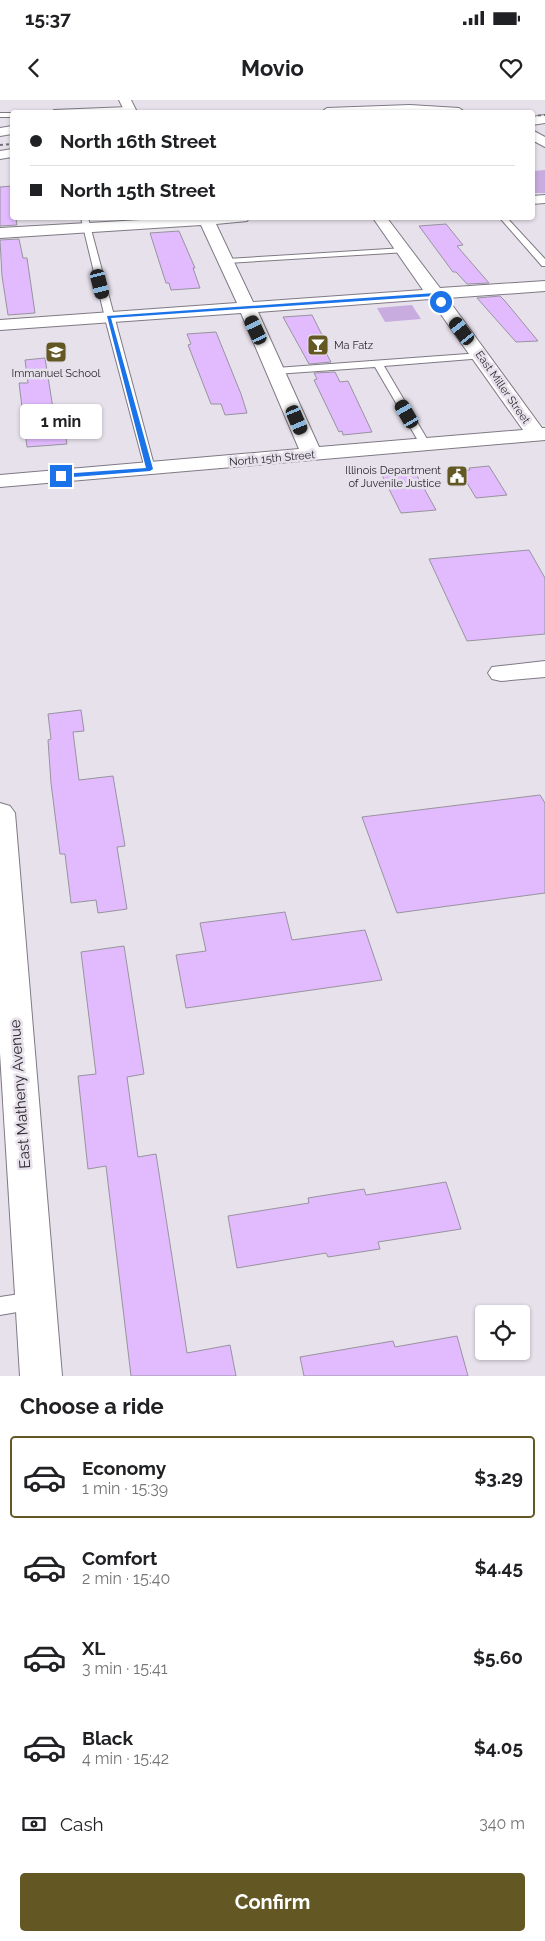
<!DOCTYPE html>
<meta charset="utf-8">
<style>
:root{--surface:#fff;--page:#f2f2f2;--text:#202124;--muted:#757577;--line:#e0e0e0;--accent:#635724}
body{margin:0;font-family:Raleway,sans-serif;background:var(--page);color:var(--text);height:100vh;display:flex;flex-direction:column;font-size:19px;white-space:nowrap}
*{box-sizing:border-box;margin:0}
p{font-size:16px;color:var(--muted)}
.icon{flex:none;width:28px;height:28px;fill:none;stroke:currentColor;stroke-width:2;stroke-linecap:round;stroke-linejoin:round}
.map{position:relative;height:1276px;overflow:hidden}
.panel{display:flex;flex-direction:column;background:var(--surface);flex:1}
.panel>*{flex:none}
.top-card{position:absolute;left:10px;top:10px;width:525px;height:110px;border-radius:5px;box-shadow:0 1px 4px #0004;display:grid;align-content:center;height:110px;padding:0 20px;background:var(--surface)}
.controls{position:absolute;left:475px;top:1205px;display:grid;gap:10px}
.controls a{display:grid;place-items:center;width:55px;height:55px;border-radius:5px;background:var(--surface);box-shadow:0 1px 4px #0004;font-size:25px}
.end{position:absolute;width:22px;height:22px;margin:-11px;border:6px solid #1a73e8;background:#fff;box-shadow:0 0 0 2px #fff}
.from{border-radius:50%}
.bubble{position:absolute;height:35px;border-radius:5px;background:var(--surface);box-shadow:0 1px 4px #0004;font-size:16px;font-weight:700;line-height:35px;text-align:center}
.car{position:absolute;width:15px;height:30px;margin:-15px -8px;border-radius:6px;box-shadow:0 0 4px 1px #0007;background:linear-gradient(#222 24%,#8ab4d8 0 40%,#222 0 76%,#8ab4d8 0 86%,#222 0)}
.top-card b{display:flex;align-items:center;gap:18px;height:48px;font-size:19px}
.top-card b+b{border-top:1px solid var(--line)}
.top-card i{width:12px;height:12px;background:var(--text)}
ul{padding:0;list-style:none}
li{display:flex;align-items:center;gap:15px;height:82px;margin:0 10px 8px;padding:0 10px;border:2px solid transparent;border-radius:5px}
li div{flex:1}
li b{display:block;font-size:19px}
li em{font-style:normal;font-weight:700}
li.on{border-color:var(--accent)}
li>.icon{width:45px;height:45px;stroke-width:1.5}
h2{padding:0 20px;font-size:22px;line-height:60px}
.pay{display:flex;align-items:center;gap:12px;height:55px;padding:0 20px;font-size:19px}
.pay p{margin-inline-start:auto}
.cta{display:flex;gap:10px;margin-top:auto;padding:10px 20px}
.cta a{flex:1;height:58px;border-radius:5px;background:var(--accent);color:#fff;font-size:20px;font-weight:700;line-height:58px;text-align:center}
.status{display:flex;justify-content:space-between;align-items:center;height:35px;padding:0 25px;background:var(--surface);direction:ltr}
.status svg{height:14px;fill:currentColor}
header{display:flex;justify-content:space-between;align-items:center;height:65px;padding:0 20px;background:var(--surface);font-size:22px;font-weight:700}
.map>svg:first-child{display:block}
.green{fill:#c9acdf}
.building{fill:#e2bbff;stroke:#98939d}
.lines{fill:none;stroke-linecap:round;stroke-linejoin:round}
.service-casing{stroke:#7e7983;stroke-width:2}
.minor-casing{stroke:#7e7983;stroke-width:2}
.tertiary-casing{stroke:#7e7983;stroke-width:2}
.service{fill:#fff;fill-rule:evenodd}
.minor{fill:#fff;fill-rule:evenodd}
.tertiary{fill:#fff;fill-rule:evenodd}
.rail{stroke:#757178;stroke-width:2;stroke-dasharray:3 3;stroke-linecap:butt}
.route{fill:#1a73e8}
.labels{text-anchor:middle;stroke-width:5;stroke-linejoin:round;paint-order:stroke}
.far-poi-label{font-size:11px;fill:#2b292d;stroke:#e7e1ec;text-anchor:start}
.far-street-label{font-size:11px;fill:#2b292d;stroke:#e7e1ec}
.near-street-label{font-size:15px;fill:#2b292d;stroke:#e7e1ec}
</style>
<div class="status"><b>15:37</b><svg viewBox="0 0 49 12"><path d="M0 12V9h3v3zM5 12V6h3v6zM10 12V3h3v9zM15 12V0h3v12zM26 1h20v11H26zM47 4h2v5h-2z"/></svg></div>
<header><svg class="icon" aria-label="back" viewBox="0 0 24 24"><path d="M15 5l-7 7 7 7"/></svg>Movio<svg class="icon" aria-label="heart" viewBox="0 0 24 24"><path d="M12 20l-8-8c-3-5 5-10 8-4 3-6 11-1 8 4z"/></svg></header>
<div class="map">
<svg width="545" height="1276" viewBox="0 0 545 1276">
<rect width="100%" height="100%" fill="#e7e1ec"/>
<g class="green">
<path d="M545,70v23h-12v-22z"/>
<path d="M412,205l9,14 -36,3 -8,-14z"/>
</g>
<g class="building">
<path d="M12,86v32h4l1,7 -17,1v-39z"/>
<path d="M446,124l17,21 -6,1 32,37 -22,1 -11,-12h-3l-34,-46z"/>
<path d="M179,131l16,37h-2l7,20 -29,2 -2,-7h-3l-16,-50z"/>
<path d="M19,139l4,19h4l8,55 -27,2 -6,-39 -2,-36z"/>
<path d="M500,196l5,5 33,40 -22,1 -39,-44z"/>
<path d="M312,215l16,32h-5l8,15 -22,2 -26,-47z"/>
<path d="M216,232l25,62 6,19 -22,2 -4,-11h-10l-23,-59 3,-1 -4,-10z"/>
<path d="M45,258l10,63 8,-1 4,24 -40,3 -8,-64h9l-3,-23z"/>
<path d="M335,272l5,10 8,-1 24,51 -29,3 -1,-4 -3,1 -25,-52 3,-1 -3,-6z"/>
<path d="M489,366l18,29 -31,3 -16,-27 10,-1 -1,-2z"/>
<path d="M415,372l21,38 -35,3 -19,-38z"/>
<path d="M529,450l16,28v56l-78,7 -38,-82z"/>
<path d="M81,610l3,21 -11,1 6,48 34,-4 12,70 -8,1 10,62 -29,4 -2,-13 -25,3 -6,-49h-5l-9,-71 -3,-43 3,-1 -3,-25z"/>
<path d="M540,695l5,8v90l-148,20 -35,-96z"/>
<path d="M285,812l7,28 73,-10 17,50 -196,28 -10,-53 30,-4 -6,-28z"/>
<path d="M124,846l20,128 -17,3 11,80 18,-3 31,199 43,-8 6,31h-105l-25,-210 -18,3 -10,-93 18,-2 -15,-122z"/>
<path d="M446,1082l15,47 -83,13 2,7 -52,8 -2,-4 -89,15 -9,-52 81,-13 -1,-5 56,-9 2,6z"/>
<path d="M457,1236l11,40h-164l-4,-19 93,-16 2,6z"/>
</g>
<g class="lines">
<g class="service-casing">
<g id="service">
<path d="M129,7l3,2 -1,1 -80,2 3,-2z"/>
<rect x="0" y="13" width="12" height="4"/>
<path d="M81,118h7l67,251 -1,2 -4,1 -5,-3 -38,-143z"/>
<path d="M500,118h7l38,41v7h-3z"/>
<path d="M404,148l4,2 -1,2 -180,11 -4,-2 4,-2z"/>
<path d="M481,253l5,3 -2,2 -100,8 46,78 -5,3 -5,-3 -45,-77 -99,7 -5,-3 5,-3z"/>
<path d="M33,1192l7,2 3,7 -3,7 -40,7v-18z"/>
</g>
</g>
<g class="minor-casing">
<g id="minor">
<path d="M119,0h12l6,12h-12z"/>
<path d="M545,15v8l-13,2v-8z"/>
<path d="M12,49v8l-12,2v-8z"/>
<path d="M545,95v8l-13,1v-8z"/>
<path d="M176,118h73l-2,3 -31,3 37,78 170,-12 -50,-72h14l53,70 105,-7v10l-98,7 95,130h3v12l-545,47v-12l299,-26 -58,-136 -241,17v-10l237,-17 -36,-78 -201,13v-10zM430,199l93,131 -204,17 -61,-135z"/>
<path d="M545,561v16l-44,4 -9,-2 -4,-6 4,-6z"/>
<path d="M0,703l10,3 5,7 47,563h-42l-20,-323z"/>
</g>
</g>
<g class="tertiary-casing">
<g id="tertiary">
<path d="M410,5l49,3 6,4h-144l6,-4z"/>
<path d="M12,26v8l-12,2v-8z"/>
<path d="M532,30l13,7v10l-13,-7z"/>
</g>
</g>
<use href="#service" class="service"/>
<use href="#minor" class="minor"/>
<use href="#tertiary" class="tertiary"/>
<g class="rail">
<path d="M532,16l13,-1"/>
<path d="M0,45l12,-1"/>
</g>
</g>
<path class="route" d="M435,193l8,10h-4l-5,-7 -323,22 42,151 -3,2 -89,7 -3,-2 3,-2 85,-6 -39,-152z"/>
<defs>
<g id="bar-square" transform="scale(1.125)"><rect x="-9" y="-9" width="18" height="18" rx="4" fill="#635724" stroke="#e7e1ec"/><path d="M-6-5H6L.8 .8V4.5H3.5V6h-7V4.5H-.8V.8Z" fill="#fff"/></g>
<g id="school-square" transform="scale(1.125)"><rect x="-9" y="-9" width="18" height="18" rx="4" fill="#635724" stroke="#e7e1ec"/><path d="M0-5L7-2L0 1L-7-2ZM-4 1L0 2.5L4 1V4Q0 6-4 4Z" fill="#fff"/></g>
<g id="civic-square" transform="scale(1.125)"><rect x="-9" y="-9" width="18" height="18" rx="4" fill="#635724" stroke="#e7e1ec"/><path d="M-.6-6.5H3V-4.5H.6V-3L4-1V1h2V6H-6V1h2V-1L-.6-3ZM-1.2 2.5V6h2.4V2.5Z" fill="#fff"/></g>
</defs>
<g fill-rule="evenodd">
<use href="#bar-square" x="318" y="245"/>
<use href="#school-square" x="56" y="252"/>
<use href="#civic-square" x="457" y="376"/>
</g>
<g class="labels">
<g class="far-poi-label">
<text x="334" y="249">Ma Fatz</text>
<text x="56" y="277" text-anchor="middle">Immanuel School</text>
<text x="441" y="374" text-anchor="end">Illinois Department<tspan x="441" dy="13">of Juvenile Justice</tspan></text>
</g>
<g class="far-street-label">
<text transform="translate(503 287) rotate(55)" y="4">East Miller Street</text>
<text transform="translate(272 358) rotate(-5)" y="4">North 15th Street</text>
</g>
<g class="near-street-label">
<text transform="translate(20 994) rotate(-94)" y="5">East Matheny Avenue</text>
</g>
</g>
</svg>
<div class="controls">
<a><svg class="icon" aria-label="locate" viewBox="0 0 24 24"><circle cx="12" cy="12" r="6"/><path d="M12 2v4M12 18v4M2 12h4M18 12h4"/></svg></a>
</div>
<i class="end from" style="left:441px;top:202px"></i>
<i class="end" style="left:61px;top:376px"></i>
<div class="bubble" style="left:20px;top:304px;width:82px">1 min</div>
<i class="car" style="left:100px;top:184px;rotate:166deg"></i>
<i class="car" style="left:256px;top:230px;rotate:335deg"></i>
<i class="car" style="left:462px;top:231px;rotate:323deg"></i>
<i class="car" style="left:407px;top:314px;rotate:330deg"></i>
<i class="car" style="left:297px;top:320px;rotate:157deg"></i>
<div class="top-card">
<b><i class="from"></i>North 16th Street</b>
<b><i></i>North 15th Street</b>
</div>
</div>
<section class="panel">
<h2>Choose a ride</h2>
<ul>
<li class="on"><svg class="icon" aria-label="car" viewBox="0 0 24 24"><path d="M5 17H2v-5l4-1 3-4h7l3 4 3 1v5h-3M9 17h6M6 11h13"/><circle cx="7" cy="17" r="2"/><circle cx="17" cy="17" r="2"/></svg><div><b>Economy</b><p>1 min · 15:39</p></div><em>$3.29</em></li>
<li><svg class="icon" aria-label="car" viewBox="0 0 24 24"><path d="M5 17H2v-5l4-1 3-4h7l3 4 3 1v5h-3M9 17h6M6 11h13"/><circle cx="7" cy="17" r="2"/><circle cx="17" cy="17" r="2"/></svg><div><b>Comfort</b><p>2 min · 15:40</p></div><em>$4.45</em></li>
<li><svg class="icon" aria-label="car" viewBox="0 0 24 24"><path d="M5 17H2v-5l4-1 3-4h7l3 4 3 1v5h-3M9 17h6M6 11h13"/><circle cx="7" cy="17" r="2"/><circle cx="17" cy="17" r="2"/></svg><div><b>XL</b><p>3 min · 15:41</p></div><em>$5.60</em></li>
<li><svg class="icon" aria-label="car" viewBox="0 0 24 24"><path d="M5 17H2v-5l4-1 3-4h7l3 4 3 1v5h-3M9 17h6M6 11h13"/><circle cx="7" cy="17" r="2"/><circle cx="17" cy="17" r="2"/></svg><div><b>Black</b><p>4 min · 15:42</p></div><em>$4.05</em></li>
</ul>
<div class="pay"><svg class="icon" aria-label="cash" viewBox="0 0 24 24"><path d="M3 7h18v10H3z"/><circle cx="12" cy="12" r="2"/></svg>Cash<p>340 m</p></div>
<div class="cta"><a>Confirm</a></div>
</section>
